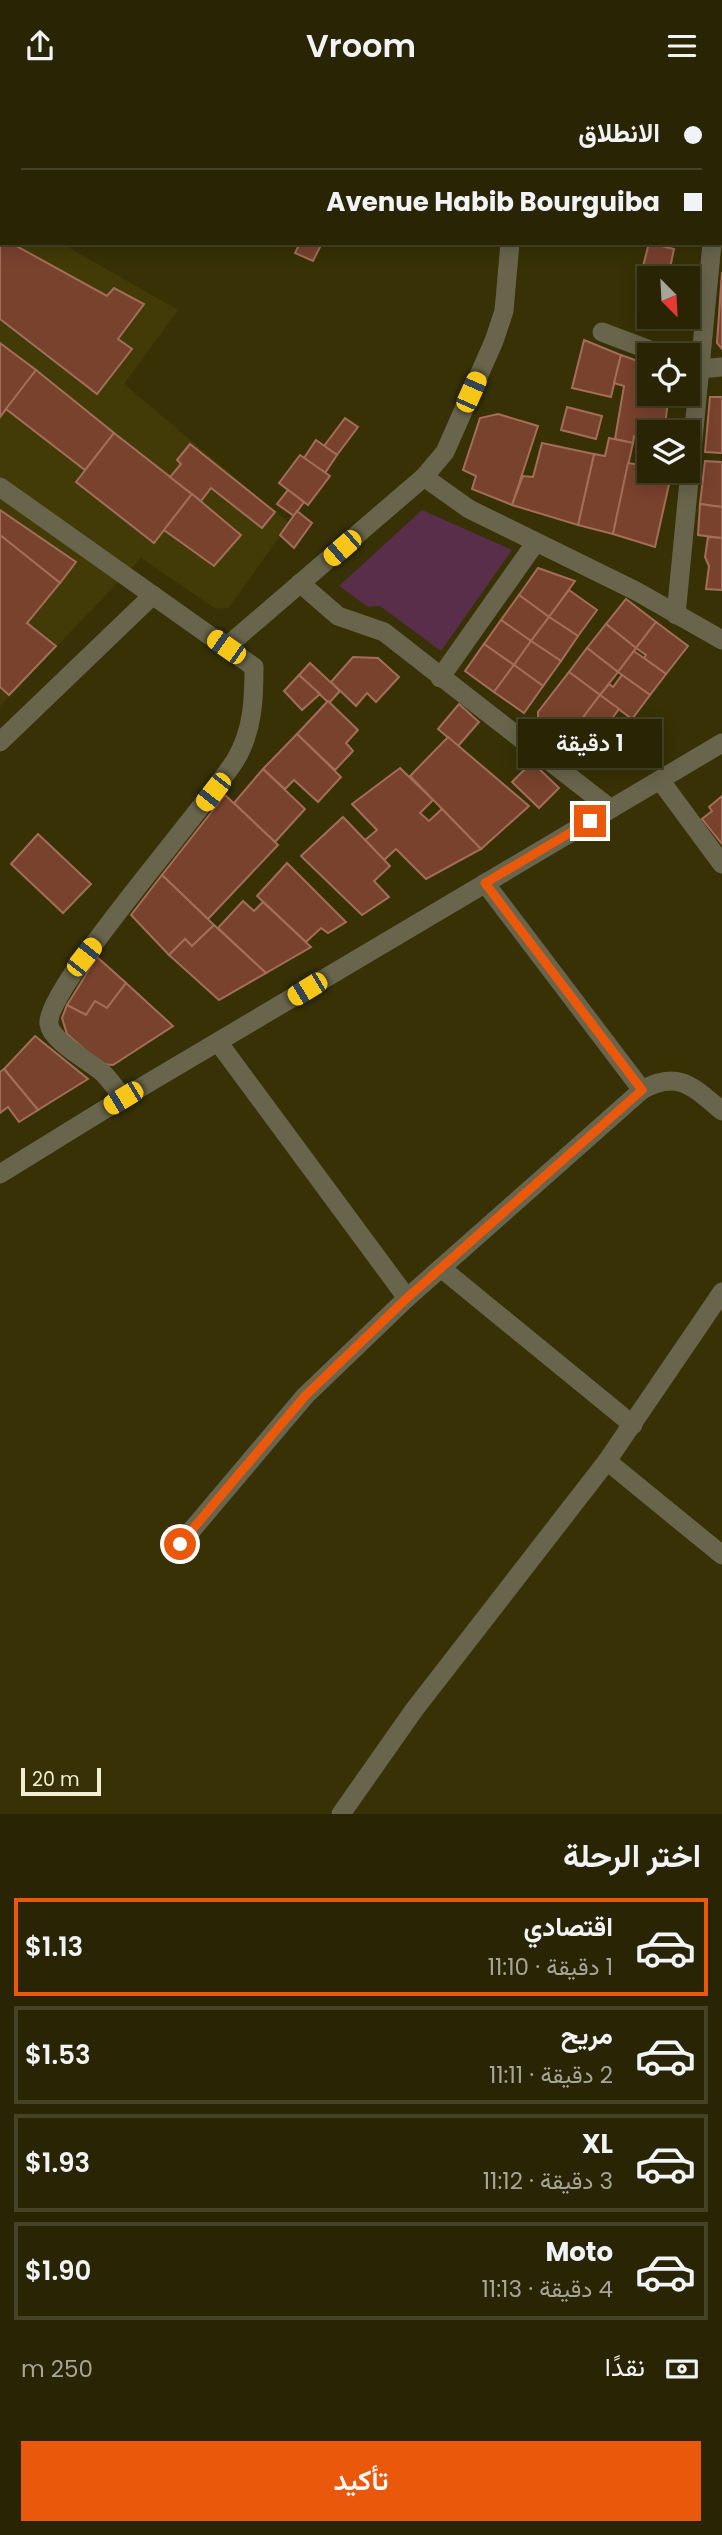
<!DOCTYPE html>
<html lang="ar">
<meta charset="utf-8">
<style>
:root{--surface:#292504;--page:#353113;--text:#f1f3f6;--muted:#a5a59a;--line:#454226;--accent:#ea580c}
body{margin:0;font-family:Poppins,Vazirmatn,sans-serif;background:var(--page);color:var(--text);direction:rtl;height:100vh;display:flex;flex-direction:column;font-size:26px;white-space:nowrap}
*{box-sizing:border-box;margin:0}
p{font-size:23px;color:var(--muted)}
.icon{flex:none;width:38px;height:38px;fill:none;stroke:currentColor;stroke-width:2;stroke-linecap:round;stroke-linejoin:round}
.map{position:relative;height:1723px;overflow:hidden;direction:ltr}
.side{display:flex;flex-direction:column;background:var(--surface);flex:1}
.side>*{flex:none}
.top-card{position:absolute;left:0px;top:0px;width:723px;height:154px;box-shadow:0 4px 18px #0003,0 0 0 2px var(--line);direction:rtl;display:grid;align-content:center;height:154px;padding:0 21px;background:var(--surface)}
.needle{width:46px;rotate:156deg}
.tools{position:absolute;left:637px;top:175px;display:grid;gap:14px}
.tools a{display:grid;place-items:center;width:63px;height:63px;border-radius:0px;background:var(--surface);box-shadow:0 4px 18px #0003,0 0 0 2px var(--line);font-size:35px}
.scale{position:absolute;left:21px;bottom:18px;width:80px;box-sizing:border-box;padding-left:7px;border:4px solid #f3efd3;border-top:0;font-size:19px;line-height:24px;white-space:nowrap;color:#f3efd3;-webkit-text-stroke:5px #373105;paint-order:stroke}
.end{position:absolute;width:32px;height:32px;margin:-16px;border:9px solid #ea580c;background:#fff;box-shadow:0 0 0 4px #fff}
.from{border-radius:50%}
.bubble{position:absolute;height:49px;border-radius:0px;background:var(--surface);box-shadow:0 4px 18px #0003,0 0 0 2px var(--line);font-size:23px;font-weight:600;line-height:49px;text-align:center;direction:rtl}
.car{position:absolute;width:21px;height:42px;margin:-21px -10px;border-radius:9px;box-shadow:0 0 5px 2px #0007;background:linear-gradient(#f5c518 24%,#345 0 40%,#f5c518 0 76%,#345 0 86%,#f5c518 0)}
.top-card b{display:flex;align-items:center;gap:24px;height:66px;font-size:26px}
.top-card b+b{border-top:2px solid var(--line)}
.top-card i{width:18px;height:18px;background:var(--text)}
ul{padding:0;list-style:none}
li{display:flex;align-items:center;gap:21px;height:98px;margin:0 14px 10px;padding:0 7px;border:4px solid var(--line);border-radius:0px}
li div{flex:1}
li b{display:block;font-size:26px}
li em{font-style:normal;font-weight:600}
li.on{border-color:var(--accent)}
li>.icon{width:63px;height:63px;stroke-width:1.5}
h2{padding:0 21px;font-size:32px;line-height:84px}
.pay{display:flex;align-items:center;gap:18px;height:77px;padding:0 21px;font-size:26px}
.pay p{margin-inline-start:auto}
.cta{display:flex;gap:14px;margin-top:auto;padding:14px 21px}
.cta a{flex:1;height:80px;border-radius:0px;background:var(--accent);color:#fff;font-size:28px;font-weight:600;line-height:80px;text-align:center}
header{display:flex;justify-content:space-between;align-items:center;height:91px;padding:0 21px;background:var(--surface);font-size:32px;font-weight:600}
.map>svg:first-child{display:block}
.built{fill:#423b07}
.green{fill:#582e4a}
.building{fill:#79422d;stroke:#a36e59;stroke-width:2}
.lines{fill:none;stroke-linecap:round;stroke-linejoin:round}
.minor{stroke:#68654c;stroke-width:19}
.tertiary{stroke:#68654c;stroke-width:19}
.route{stroke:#ea580c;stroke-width:9}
</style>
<header><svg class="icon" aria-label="menu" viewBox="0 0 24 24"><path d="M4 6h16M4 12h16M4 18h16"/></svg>Vroom<svg class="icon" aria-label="share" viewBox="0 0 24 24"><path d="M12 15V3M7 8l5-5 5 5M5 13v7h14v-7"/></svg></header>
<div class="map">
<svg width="722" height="1723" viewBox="0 0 722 1723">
<rect width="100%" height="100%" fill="#373105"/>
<path class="built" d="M0,118l2,34h59l117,67 -54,74 165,139 -60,85 -13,1 -75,-51 -141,148z"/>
<path class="green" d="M422,419l90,40 -71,101 -61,-45 -12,1 -29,-21z"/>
<g class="building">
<path d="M0,146l2,6h9l96,53 7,-8 30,16 -26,35 14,10 -35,45 -97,-75z"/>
<path d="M300,152h22l-9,18 -18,-8z"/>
<path d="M649,152l25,6 -5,24 -27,-3z"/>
<path d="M651,181l41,3 -3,46 -43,-4 3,-31v31h39v-39h-38z"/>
<path d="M722,181v77l-5,-6z"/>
<path d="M584,249l37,15 -10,42 -39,-9z"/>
<path d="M0,252l36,27 -36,47z"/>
<path d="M621,264l28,10v29h20l-5,38h-15v6l-15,-2 -1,7 -18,-4 9,-53 -10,-3z"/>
<path d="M36,279l78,63 -29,37 -79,-61z"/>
<path d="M710,306h12v56l-17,-1z"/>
<path d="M567,316l35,9 -6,23 -35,-9z"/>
<path d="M498,323l40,12 -26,79 -40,-16 4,-13 -13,-6 17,-52z"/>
<path d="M345,327l13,9 -21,28 -13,-9z"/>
<path d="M114,342l78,61 -38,49 -78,-61z"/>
<path d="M609,347l24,5 -20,91 -35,-9 16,-71 11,2z"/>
<path d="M646,347h3v33h23l-17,76 -42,-13 15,-71 14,2z"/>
<path d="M316,349l21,15 -12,18 -21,-15z"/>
<path d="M542,352l52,11 -16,71 -66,-20 11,-29 10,1z"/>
<path d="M190,353l85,68 -13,16 -51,-40 -10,13 -31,-24 11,-13 -4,-4z"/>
<path d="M300,364l30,21 -22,29 -29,-22z"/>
<path d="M705,370l17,1v45l-22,-3z"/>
<path d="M288,399l16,12 -10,14 -17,-12z"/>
<path d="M192,403l49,41 -27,31 -50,-36z"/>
<path d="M700,413l22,3v31l-24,-3z"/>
<path d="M0,419l76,52 -16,21 -60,-48z"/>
<path d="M297,420l15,12 -18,25 -14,-13z"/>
<path d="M0,444l60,48 -33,40 29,23 -47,49 -9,-8z"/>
<path d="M708,446l14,1v52l-16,-1 3,-23 -4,-9z"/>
<path d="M538,477l37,13 -26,36 -30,-22z"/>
<path d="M569,499l28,20 -19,26 -29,-19z"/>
<path d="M519,504l30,22 -18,24 -30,-21z"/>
<path d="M626,508l30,23 -20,26 -30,-24z"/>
<path d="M549,526l29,19 -17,25 -30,-20z"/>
<path d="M501,529l30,21 -17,24 -30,-21z"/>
<path d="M656,531l32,24 -22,28 -22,-16 2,-3 -10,-7z"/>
<path d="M606,533l30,24 -18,24 -31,-24z"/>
<path d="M531,550l30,20 -18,25 -29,-21z"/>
<path d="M484,553l30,21 -20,27 -29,-21z"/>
<path d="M587,557l31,24 -18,23 -31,-23z"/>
<path d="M634,560l32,23 -16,21 -32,-23z"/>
<path d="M353,566l25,1 21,19 -23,25 -9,-9 -11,13 -25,-24z"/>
<path d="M310,572l30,28 -11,12 -30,-28z"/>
<path d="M514,574l29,21 -19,27 -30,-21z"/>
<path d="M569,581l31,23 -35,46 -27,-18v-11z"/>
<path d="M299,584l21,19 -18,16 -18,-19z"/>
<path d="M622,584l28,20 -18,24 -32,-24 9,-11 4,3z"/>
<path d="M600,604l19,14 -8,11 13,9 -24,31 -31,-24z"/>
<path d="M328,610l30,29 -12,13 7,8 -18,19 -38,-36z"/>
<path d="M459,613l20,18 -21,24 -20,-17z"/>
<path d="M297,643l44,43 -23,25 -24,-22 -9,9 -22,-20z"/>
<path d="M448,646l81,69 -48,43 -71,-73z"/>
<path d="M532,671l27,26 -20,20 -27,-26z"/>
<path d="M400,677l33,32 -13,13 9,8 13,-12 39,40 -55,30 -30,-30 -12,11 -19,-20 12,-10 -25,-26z"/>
<path d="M263,678l42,40 -30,33 -41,-39z"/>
<path d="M225,704l53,50 -70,74 -46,-44z"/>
<path d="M722,705v48l-20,-25 10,-8 -3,-4z"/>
<path d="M343,726l47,49 -16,15 15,16 -27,18 -61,-59z"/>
<path d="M38,743l53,50 -28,29 -52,-49z"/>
<path d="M287,772l59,59 -18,11 -7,-5 -15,14 -49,-46z"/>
<path d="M162,784l52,50 -22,21 -7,-7 -16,16 -38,-40z"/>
<path d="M243,810l11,10 9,-9 48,45 -45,26 -48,-45z"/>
<path d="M214,834l52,48 -47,27 -50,-45 16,-16 7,7z"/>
<path d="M97,866l29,26 -19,25 -12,-7 -9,14 -19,-10z"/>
<path d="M126,892l47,43 -60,39 -12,-1 -34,-30 -5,-16 5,-13 19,10 9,-14 12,7z"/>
<path d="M35,945l53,43 -50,31 -34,-41z"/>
<path d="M4,978l34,41 -19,12 -11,-15 -8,6v-41z"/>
</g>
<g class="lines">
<g class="minor">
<path d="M557,2l1,-2"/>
<path d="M721,71h1"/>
<path d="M602,241l61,23"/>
<path d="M689,274l11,4 22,-2"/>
<path d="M424,386l45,32 167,82 86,49"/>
<path d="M0,396l254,180c0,32 -1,63 -18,92 -26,44 -192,231 -187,265 2,17 40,37 54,49 7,7 14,17 20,25"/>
<path d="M300,492l38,33 46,16 227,177"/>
<path d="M676,524l36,-372"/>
<path d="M226,556l198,-170 21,-25 49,-111 10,-30 6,-68"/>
<path d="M440,587l96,-136"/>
<path d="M0,651l153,-147"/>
<path d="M660,689l62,84"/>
<path d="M485,792l157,207"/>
<path d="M218,951l189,256"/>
<path d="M441,1177l192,157"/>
<path d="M607,1370l115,94"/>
<path d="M180,1453l125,-148 102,-98 235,-208c37,-21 52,-2 80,21"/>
<path d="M341,1723l73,-104 193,-249 115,-169"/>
</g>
<path class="tertiary" d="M0,1083l123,-76 599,-355"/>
</g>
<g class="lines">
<path class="route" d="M180,1453l125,-148 102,-98 235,-208 -157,-207 105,-62"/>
</g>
</svg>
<div class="tools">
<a><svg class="needle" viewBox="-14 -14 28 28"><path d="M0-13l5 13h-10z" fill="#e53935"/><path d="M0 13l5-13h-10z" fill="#a5a59a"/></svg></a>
<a><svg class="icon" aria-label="locate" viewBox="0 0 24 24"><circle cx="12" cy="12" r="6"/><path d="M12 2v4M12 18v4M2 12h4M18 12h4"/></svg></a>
<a><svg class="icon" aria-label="layers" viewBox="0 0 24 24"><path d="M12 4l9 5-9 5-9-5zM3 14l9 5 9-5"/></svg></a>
</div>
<div class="scale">20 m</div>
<i class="end from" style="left:180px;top:1453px"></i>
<i class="end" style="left:590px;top:730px"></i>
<div class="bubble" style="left:518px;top:628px;width:144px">1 دقيقة</div>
<i class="car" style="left:471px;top:301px;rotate:24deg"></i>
<i class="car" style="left:342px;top:457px;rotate:229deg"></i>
<i class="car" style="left:226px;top:556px;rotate:305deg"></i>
<i class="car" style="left:213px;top:701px;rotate:218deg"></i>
<i class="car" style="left:84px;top:866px;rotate:38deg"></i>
<i class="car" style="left:307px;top:898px;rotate:239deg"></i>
<i class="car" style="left:123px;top:1007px;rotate:239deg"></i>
<div class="top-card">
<b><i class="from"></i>الانطلاق</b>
<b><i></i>Avenue Habib Bourguiba</b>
</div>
</div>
<section class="side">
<h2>اختر الرحلة</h2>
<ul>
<li class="on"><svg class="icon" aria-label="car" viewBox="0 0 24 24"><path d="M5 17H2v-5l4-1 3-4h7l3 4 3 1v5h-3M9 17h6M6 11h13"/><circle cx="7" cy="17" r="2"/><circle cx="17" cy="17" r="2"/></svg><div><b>اقتصادي</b><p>1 دقيقة · 11:10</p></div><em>$1.13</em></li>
<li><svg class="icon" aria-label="car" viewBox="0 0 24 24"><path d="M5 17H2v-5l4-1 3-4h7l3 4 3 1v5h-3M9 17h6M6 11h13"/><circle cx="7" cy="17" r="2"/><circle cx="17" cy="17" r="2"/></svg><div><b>مريح</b><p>2 دقيقة · 11:11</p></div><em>$1.53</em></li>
<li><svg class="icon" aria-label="car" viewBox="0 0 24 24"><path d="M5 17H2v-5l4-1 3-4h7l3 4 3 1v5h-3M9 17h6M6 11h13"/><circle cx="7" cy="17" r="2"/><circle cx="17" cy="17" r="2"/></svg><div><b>XL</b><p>3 دقيقة · 11:12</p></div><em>$1.93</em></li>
<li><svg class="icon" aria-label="car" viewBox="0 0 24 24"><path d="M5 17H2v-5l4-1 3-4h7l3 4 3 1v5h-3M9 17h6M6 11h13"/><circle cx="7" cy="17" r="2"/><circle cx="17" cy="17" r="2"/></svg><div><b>Moto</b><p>4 دقيقة · 11:13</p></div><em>$1.90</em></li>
</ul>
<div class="pay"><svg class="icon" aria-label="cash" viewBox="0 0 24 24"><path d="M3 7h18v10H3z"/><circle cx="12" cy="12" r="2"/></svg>نقدًا<p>250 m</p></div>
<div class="cta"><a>تأكيد</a></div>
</section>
